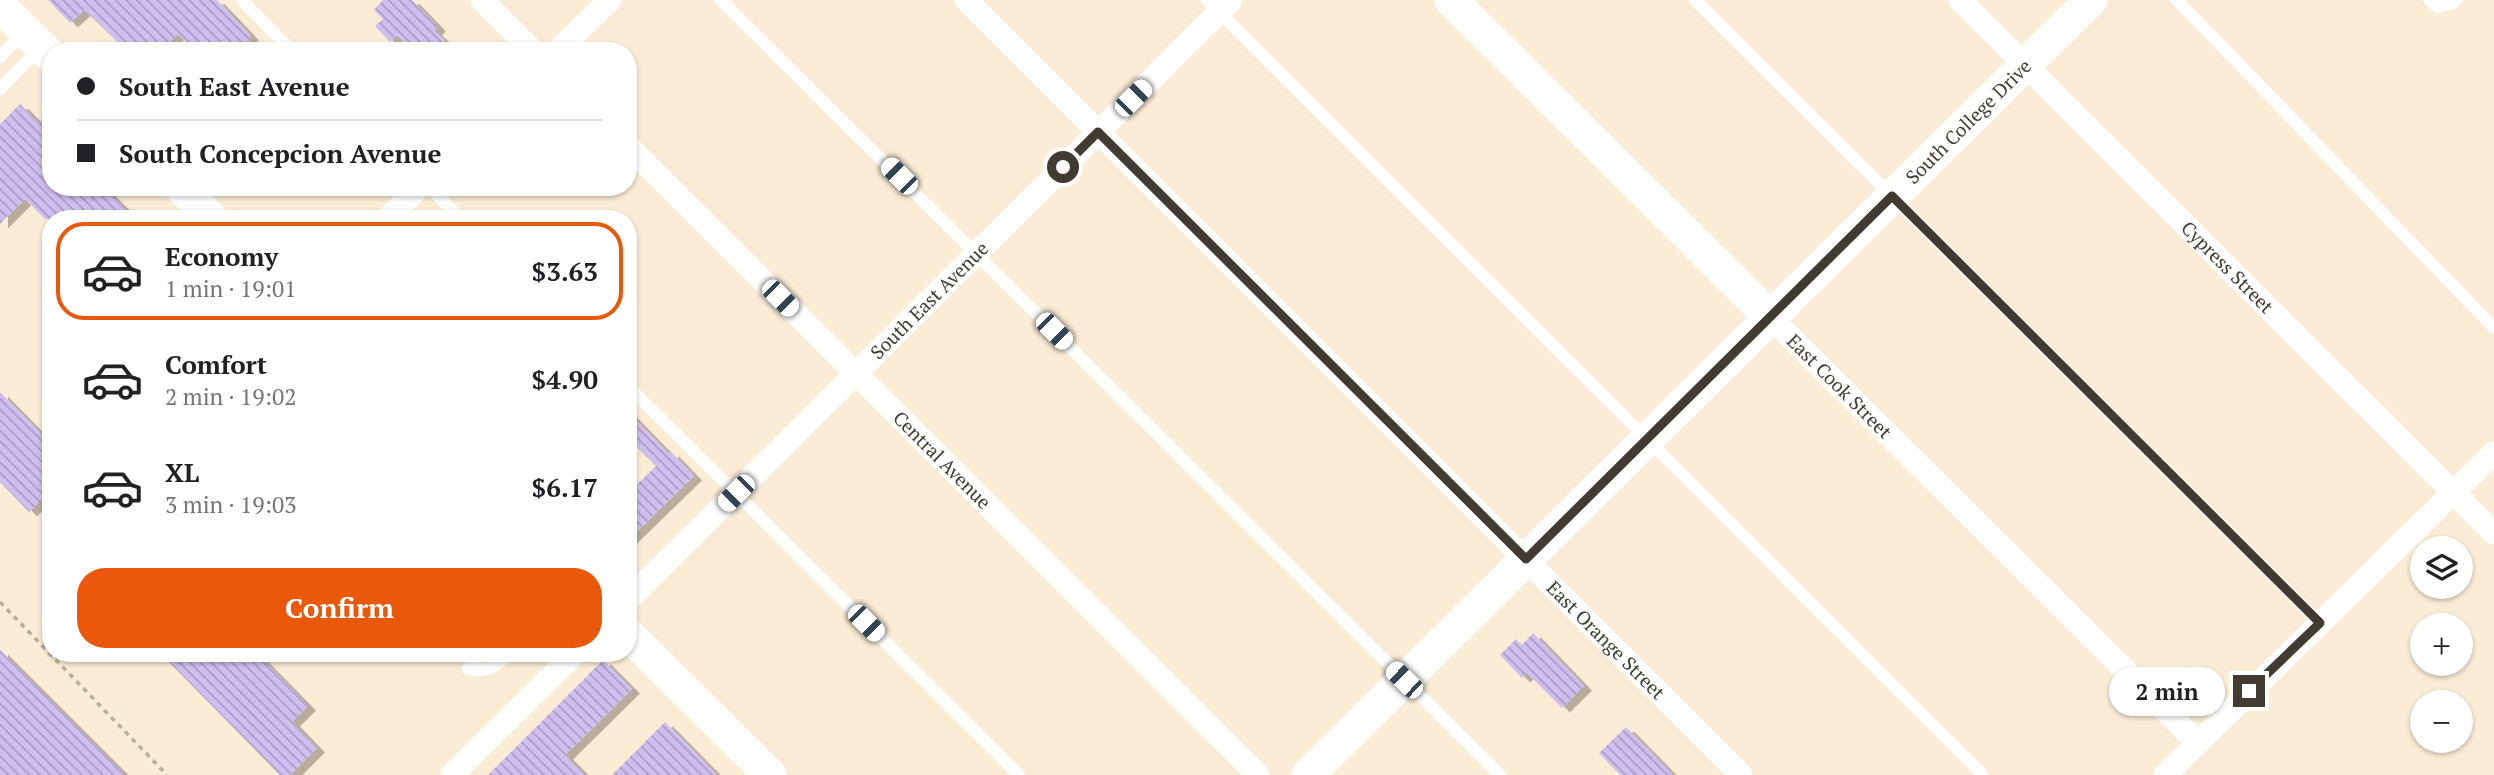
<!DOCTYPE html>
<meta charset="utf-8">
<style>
:root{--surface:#fff;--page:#f6f6f6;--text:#202124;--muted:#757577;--line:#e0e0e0;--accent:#ea580c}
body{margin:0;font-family:"PT Serif",serif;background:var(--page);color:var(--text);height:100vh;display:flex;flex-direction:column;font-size:26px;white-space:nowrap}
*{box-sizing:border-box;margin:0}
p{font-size:23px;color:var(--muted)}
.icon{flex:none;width:38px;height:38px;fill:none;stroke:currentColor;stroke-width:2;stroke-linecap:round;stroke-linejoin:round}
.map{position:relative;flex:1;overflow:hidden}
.side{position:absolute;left:42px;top:210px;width:595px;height:452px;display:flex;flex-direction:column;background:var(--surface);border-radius:28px;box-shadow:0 2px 5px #0004}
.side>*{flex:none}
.top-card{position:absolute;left:42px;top:42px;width:595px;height:154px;border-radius:28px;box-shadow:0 2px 5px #0004;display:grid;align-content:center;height:154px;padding:0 35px;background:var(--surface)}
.tools{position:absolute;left:2410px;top:536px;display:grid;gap:14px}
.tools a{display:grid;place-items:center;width:63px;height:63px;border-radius:50%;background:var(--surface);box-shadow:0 2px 5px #0004;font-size:35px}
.end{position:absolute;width:32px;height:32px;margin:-16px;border:9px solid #413b32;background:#fff;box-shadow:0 0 0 4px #fff}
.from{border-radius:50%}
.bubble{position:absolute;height:49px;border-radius:24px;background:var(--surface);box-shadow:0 2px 5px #0004;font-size:23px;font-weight:800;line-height:49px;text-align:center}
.car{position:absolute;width:21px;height:42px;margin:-21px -10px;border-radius:9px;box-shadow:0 0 5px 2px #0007;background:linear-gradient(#fff 24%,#345 0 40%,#fff 0 76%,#345 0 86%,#fff 0)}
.top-card b{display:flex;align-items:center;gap:24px;height:66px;font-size:26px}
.top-card b+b{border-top:2px solid var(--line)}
.top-card i{width:18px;height:18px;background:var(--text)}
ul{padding:12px 0 0;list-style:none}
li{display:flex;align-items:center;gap:21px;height:98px;margin:0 14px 10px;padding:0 21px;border:4px solid transparent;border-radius:28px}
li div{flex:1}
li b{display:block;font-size:26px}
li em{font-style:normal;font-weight:800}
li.on{border-color:var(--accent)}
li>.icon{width:63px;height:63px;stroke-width:1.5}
.primary-button{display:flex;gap:14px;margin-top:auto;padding:14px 35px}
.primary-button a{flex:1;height:80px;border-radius:28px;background:var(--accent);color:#fff;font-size:28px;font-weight:800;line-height:80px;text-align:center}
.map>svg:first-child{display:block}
.building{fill:url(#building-back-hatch);filter:url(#shadow)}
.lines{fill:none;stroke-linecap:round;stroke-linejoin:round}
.path{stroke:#bbaf9e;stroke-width:3.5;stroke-dasharray:5 5;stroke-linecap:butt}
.lane{stroke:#fff;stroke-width:12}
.street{stroke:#fff;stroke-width:23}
.secondary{stroke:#fff;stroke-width:33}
.route{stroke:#413b32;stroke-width:9}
.labels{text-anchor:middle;stroke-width:5;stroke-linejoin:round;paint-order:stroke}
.street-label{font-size:19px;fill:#413b32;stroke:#fff}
</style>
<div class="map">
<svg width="2494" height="775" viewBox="0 0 2494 775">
<defs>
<pattern id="building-back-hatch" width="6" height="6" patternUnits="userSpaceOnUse" patternTransform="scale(1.75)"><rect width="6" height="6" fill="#cfbff0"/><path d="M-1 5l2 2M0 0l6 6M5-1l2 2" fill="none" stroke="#aa9cc3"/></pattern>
<filter id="shadow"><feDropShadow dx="8" dy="4.5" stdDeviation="0" flood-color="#0004"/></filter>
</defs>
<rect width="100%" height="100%" fill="#fbecd6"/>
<g class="building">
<path d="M48,0h169l34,36 -4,3 12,12h-64l-17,-17 -17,17h-34l-43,-41 -14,13z"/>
<path d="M383,0h29l26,27 -4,4 11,10 -10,10h-22l-16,-16 -7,7 -15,-16 8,-7 -9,-9z"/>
<path d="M20,104l31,31v52h52l32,32h-90l-20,-20 -25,25v-100z"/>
<path d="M0,392l51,52v29l-11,10 9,9 -20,20 -29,-30z"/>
<path d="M628,412l41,42 2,-2 23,24 -66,64v-47l28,-27 -28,-28z"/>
<path d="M1533,633l51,53 -22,22 -35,-35 -5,5 -22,-23 16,-16 6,6z"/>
<path d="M0,650l125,125h-125z"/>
<path d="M160,653h96l52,53 -16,16 25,26 -27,27h-10z"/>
<path d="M603,660l29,29 -67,66 20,20h-97z"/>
<path d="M665,722l52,53h-105z"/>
<path d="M1626,727l47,48h-53l-21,-22z"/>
</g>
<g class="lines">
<path class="path" d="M0,602l167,173"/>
<g class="lane">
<path d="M242,0l50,51"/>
<path d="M721,0l779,775"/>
<path d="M1207,0l776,775"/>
<path d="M1695,0l625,623"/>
<path d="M2177,0l317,328"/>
<path d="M2429,0l8,7 16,-4 3,-3"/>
<path d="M0,57l25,-26"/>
<path d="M0,89l41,-42"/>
<path d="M429,187l32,32"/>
<path d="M628,386l391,389"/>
<path d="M468,669c20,3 28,-2 42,-16"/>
<path d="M468,669l14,-16"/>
</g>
<g class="street">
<path d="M482,0l51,51"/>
<path id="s1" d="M966,0l775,775"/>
<path id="s2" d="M1960,0l534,533"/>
<path d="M558,51l52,-51"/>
<path id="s3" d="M628,146l630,629"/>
<path d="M387,219l32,-32"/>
<path id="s4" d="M1770,317l427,425"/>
<path id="s5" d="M628,600l603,-600"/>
<path d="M452,775l123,-122"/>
<path d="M2165,775l329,-322"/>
</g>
<g class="secondary">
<path d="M1451,0l319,317"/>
<path d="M0,6l51,50"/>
<path d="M181,187l31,32"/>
<path d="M628,634l142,141"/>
<path id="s6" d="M1308,775l783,-775"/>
</g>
</g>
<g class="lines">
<path class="route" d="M1063,167l35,-35 428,427 366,-363 428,427 -71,68"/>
</g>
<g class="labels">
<g class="street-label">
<text dy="7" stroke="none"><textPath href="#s6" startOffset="929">South College Drive</textPath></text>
<text dy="7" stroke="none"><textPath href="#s2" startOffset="378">Cypress Street</textPath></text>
<text dy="7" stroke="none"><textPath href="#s5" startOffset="425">South East Avenue</textPath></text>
<text dy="7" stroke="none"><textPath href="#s4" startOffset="98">East Cook Street</textPath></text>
<text dy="7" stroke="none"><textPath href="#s3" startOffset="444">Central Avenue</textPath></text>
<text dy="7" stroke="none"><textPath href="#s1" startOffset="905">East Orange Street</textPath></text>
</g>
</g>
</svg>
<div class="tools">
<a><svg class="icon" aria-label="layers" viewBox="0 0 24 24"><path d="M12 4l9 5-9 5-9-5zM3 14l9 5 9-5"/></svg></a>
<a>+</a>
<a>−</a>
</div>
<i class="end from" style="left:1063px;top:167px"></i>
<i class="end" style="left:2249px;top:691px"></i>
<div class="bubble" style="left:2109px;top:667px;width:116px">2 min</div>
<i class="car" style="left:1133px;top:98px;rotate:45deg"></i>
<i class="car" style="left:899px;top:176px;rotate:315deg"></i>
<i class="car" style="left:780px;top:298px;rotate:135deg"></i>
<i class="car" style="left:1054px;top:331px;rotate:135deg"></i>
<i class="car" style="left:736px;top:493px;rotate:225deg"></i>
<i class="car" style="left:866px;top:623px;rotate:135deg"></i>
<i class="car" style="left:1404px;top:680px;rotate:314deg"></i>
<div class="top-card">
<b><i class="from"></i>South East Avenue</b>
<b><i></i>South Concepcion Avenue</b>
</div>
<section class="side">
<ul>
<li class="on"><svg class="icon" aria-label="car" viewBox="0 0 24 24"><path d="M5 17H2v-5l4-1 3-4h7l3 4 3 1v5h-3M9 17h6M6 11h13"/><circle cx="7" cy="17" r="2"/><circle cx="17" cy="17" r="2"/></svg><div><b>Economy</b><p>1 min · 19:01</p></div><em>$3.63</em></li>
<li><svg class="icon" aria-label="car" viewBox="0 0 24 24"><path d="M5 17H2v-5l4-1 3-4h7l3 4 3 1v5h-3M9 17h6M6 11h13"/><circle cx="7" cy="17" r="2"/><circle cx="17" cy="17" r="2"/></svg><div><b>Comfort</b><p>2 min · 19:02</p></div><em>$4.90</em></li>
<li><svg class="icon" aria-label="car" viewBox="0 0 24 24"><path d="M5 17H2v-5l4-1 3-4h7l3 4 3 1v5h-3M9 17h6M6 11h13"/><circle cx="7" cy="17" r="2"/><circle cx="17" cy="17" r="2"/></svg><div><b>XL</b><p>3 min · 19:03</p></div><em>$6.17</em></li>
</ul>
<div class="primary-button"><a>Confirm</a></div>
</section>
</div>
